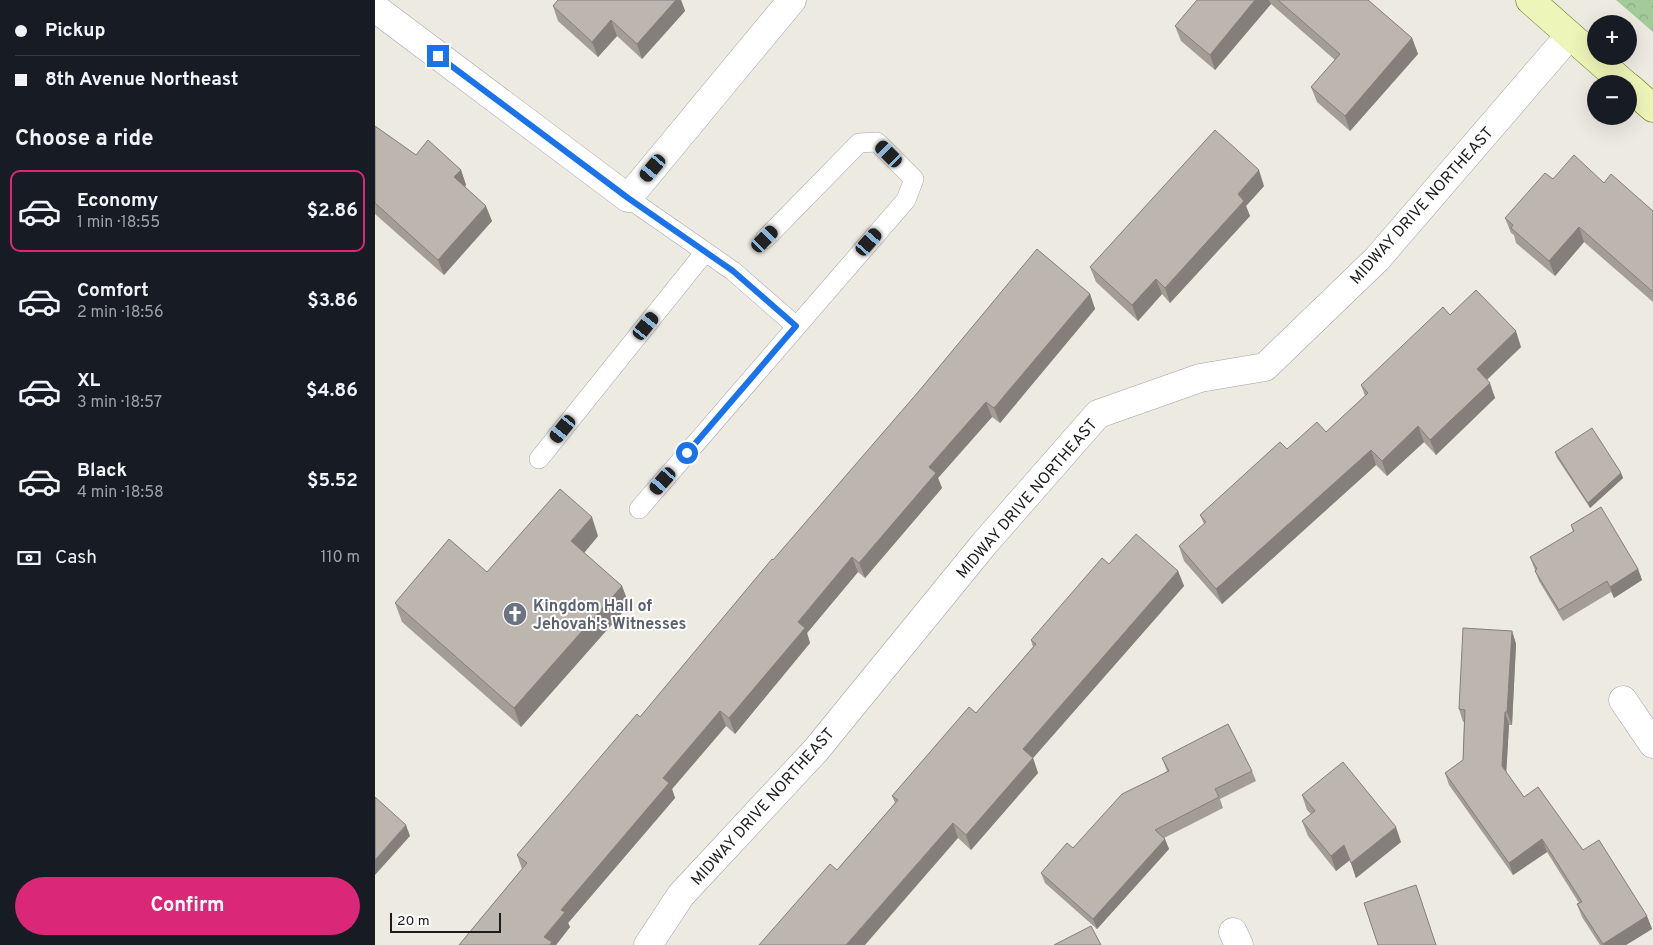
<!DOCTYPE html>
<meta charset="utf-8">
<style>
:root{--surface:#171b24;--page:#242831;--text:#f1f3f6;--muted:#9ea1a6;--line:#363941;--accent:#db2777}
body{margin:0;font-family:Overpass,sans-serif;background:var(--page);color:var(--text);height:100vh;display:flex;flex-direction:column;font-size:19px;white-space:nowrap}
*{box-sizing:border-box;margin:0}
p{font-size:16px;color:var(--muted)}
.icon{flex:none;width:28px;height:28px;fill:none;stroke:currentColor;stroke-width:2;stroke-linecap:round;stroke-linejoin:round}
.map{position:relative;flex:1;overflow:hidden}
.sheet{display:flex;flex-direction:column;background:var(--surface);width:375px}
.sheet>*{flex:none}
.hud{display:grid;align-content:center;height:110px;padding:0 15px;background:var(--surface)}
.controls{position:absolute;left:1212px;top:15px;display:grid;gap:10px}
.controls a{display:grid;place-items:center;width:50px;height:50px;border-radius:50%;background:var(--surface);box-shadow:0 5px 20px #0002;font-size:25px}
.scale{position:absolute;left:15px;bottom:12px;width:111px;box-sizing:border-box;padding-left:5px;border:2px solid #1c1c1c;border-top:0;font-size:14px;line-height:18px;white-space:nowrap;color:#1c1c1c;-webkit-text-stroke:4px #fff;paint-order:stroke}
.end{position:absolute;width:22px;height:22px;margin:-11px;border:6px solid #1a73e8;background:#fff;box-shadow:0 0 0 2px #fff}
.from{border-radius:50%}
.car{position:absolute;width:15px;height:30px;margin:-15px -8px;border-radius:6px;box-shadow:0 0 4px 1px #0007;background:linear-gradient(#222 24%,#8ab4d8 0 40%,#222 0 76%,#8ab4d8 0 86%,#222 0)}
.hud b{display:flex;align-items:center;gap:18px;height:48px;font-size:19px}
.hud b+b{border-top:1px solid var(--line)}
.hud i{width:12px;height:12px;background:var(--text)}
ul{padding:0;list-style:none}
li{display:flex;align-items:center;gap:15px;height:82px;margin:0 10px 8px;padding:0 5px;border:2px solid transparent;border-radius:10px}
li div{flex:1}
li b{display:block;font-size:19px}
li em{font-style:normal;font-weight:700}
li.on{border-color:var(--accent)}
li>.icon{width:45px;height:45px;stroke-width:1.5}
h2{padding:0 15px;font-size:22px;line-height:60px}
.pay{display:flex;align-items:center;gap:12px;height:55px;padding:0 15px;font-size:19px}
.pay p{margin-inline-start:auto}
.action{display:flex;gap:10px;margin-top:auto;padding:10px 15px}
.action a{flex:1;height:58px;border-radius:30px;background:var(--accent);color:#fff;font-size:20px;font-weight:700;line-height:58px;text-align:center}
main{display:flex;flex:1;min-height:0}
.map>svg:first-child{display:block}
.forest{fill:url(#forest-crowns)}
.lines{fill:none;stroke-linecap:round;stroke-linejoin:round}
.lane-casing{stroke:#a3a3a3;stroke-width:20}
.street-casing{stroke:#a3a3a3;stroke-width:29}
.secondary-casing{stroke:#5a6b0b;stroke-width:29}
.lane{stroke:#fff;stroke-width:19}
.street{stroke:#fff;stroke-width:28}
.secondary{stroke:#eef5b8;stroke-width:28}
.wall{fill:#a39d96}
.shaded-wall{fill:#847f7a}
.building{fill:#bdb6af;stroke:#847f7a}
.route{stroke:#1a73e8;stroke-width:6}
.labels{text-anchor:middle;stroke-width:4;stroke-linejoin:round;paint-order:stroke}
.street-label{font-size:16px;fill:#1c1c1c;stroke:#fff}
.worship-label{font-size:16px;font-weight:bold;fill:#5b616d;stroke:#fff;text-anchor:start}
</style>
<main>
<section class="sheet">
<div class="hud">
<b><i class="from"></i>Pickup</b>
<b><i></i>8th Avenue Northeast</b>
</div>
<h2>Choose a ride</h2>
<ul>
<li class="on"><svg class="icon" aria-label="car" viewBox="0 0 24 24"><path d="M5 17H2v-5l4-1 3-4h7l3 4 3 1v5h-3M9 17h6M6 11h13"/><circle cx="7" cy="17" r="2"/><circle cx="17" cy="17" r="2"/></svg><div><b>Economy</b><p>1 min · 18:55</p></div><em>$2.86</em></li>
<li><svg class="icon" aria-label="car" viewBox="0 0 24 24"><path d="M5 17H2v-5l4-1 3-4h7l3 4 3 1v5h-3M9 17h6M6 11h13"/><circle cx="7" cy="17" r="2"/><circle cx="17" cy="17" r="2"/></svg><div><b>Comfort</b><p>2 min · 18:56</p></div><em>$3.86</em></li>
<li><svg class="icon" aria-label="car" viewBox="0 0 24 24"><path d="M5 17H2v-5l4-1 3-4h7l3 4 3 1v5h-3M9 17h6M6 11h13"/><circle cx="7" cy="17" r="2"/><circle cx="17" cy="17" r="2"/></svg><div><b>XL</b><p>3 min · 18:57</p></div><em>$4.86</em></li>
<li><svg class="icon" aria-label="car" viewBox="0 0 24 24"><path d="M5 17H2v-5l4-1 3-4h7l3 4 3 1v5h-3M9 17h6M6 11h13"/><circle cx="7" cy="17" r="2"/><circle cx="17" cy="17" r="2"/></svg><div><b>Black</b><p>4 min · 18:58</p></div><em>$5.52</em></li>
</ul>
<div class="pay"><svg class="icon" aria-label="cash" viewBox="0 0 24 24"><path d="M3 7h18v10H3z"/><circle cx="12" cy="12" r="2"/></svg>Cash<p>110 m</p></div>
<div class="action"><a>Confirm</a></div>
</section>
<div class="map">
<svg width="1278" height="945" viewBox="0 0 1278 945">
<defs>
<pattern id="forest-crowns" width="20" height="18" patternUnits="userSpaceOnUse" patternTransform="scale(1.25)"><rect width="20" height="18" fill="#a4ca99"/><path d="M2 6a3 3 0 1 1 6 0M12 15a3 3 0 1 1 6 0" fill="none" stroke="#8dad83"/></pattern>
</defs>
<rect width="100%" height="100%" fill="#edeae2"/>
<path class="forest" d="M1241,0h37v32z"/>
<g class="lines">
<g class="lane-casing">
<g id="lane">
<path d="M253,198l105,73 63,55"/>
<path d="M164,459l166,-207"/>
<path d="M264,509l267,-309 8,-21 -37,-37 -18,1 -94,96"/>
</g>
</g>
<g class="street-casing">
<g id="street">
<path d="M0,8l253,190 164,-198"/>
<path d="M1248,700l30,44"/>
<path d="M858,932l6,13"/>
<path d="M273,945l33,-50 135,-145 168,-206 114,-130 102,-36 65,-11 112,-108 192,-223"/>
</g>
</g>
<g class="secondary-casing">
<g id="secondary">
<path d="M1155,0l95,84"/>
<path d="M1254,87l24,21"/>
</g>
</g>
<use href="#lane" class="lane"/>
<use href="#street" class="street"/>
<use href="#secondary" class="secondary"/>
</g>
<g class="wall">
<path d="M183,0h123l4,11 -43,48 -25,-23 -19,21 -40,-36 -5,-15z"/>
<path d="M822,0h171l44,38 6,16 -68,77 -33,-29 -6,-15 24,-27 -64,-56 -56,66 -34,-29 -6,-15z"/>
<path d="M0,126l41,29 45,15 5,15 -1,1 27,35 -48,54 -69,-61z"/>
<path d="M1178,179l51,4 49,28v91l-69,-60 -29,34 -39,-33 -2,-8 -3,-2 -6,-15z"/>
<path d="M889,186l-18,20 4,10 -80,87 -8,-9 -24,27 -42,-39 -6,-15z"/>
<path d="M715,294l5,15 -95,114 -8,-6 -54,61 4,10 -77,90 -7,-6 -51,61 3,10 -75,91 -9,-8 -54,63 3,9 -107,125 2,4 -14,18h-97l63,-76 -5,-14 123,-138 133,-157z"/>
<path d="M1075,315l71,32 -34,33 8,18 -59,57 -12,-13 -37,34 -11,-11 -154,139 -38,-43 -5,-15 25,-22 -4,-9 87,-66 39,-17 39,-36 -4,-11z"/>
<path d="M1180,452l66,21 2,5 -33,30 -33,-50z"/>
<path d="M1196,525l67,44 4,11 -28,18 -3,-6 -48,29 -24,-40 -9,-24 43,-25z"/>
<path d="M223,536l-14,17 38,33 7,19 -108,122 -119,-105 -7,-19 92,-31z"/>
<path d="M734,564l69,7 6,15 -151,172 5,15 -67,77 -13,-12 -121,32 58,-67 -3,-7 84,-83 57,-66 -2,-7z"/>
<path d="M1137,631l4,13 -4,81h-3l-3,47 18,25 59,53 64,66 5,13 -26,16h-26l-18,-28 -5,-13 2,-1 -32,-51 -34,23 -64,-90 -4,-12 18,-13 1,-38h-1l-4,-13z"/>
<path d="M787,758l90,13 4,10 -36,18 3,9 -59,30 5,11 -72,80 -52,-46 -4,-10 32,-25 94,-77z"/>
<path d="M927,795l99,47 -45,36 -6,-18 -14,11 -28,-35 -6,-15 9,-7 -4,-4z"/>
</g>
<g class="shaded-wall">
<path d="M301,0h5l4,11 -43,48 -5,-15z"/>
<path d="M880,0h14l2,4 -56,66 -5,-15z"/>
<path d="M236,20l6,16 -19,21 -6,-15z"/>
<path d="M1037,38l6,16 -68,77 -5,-15z"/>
<path d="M86,170l5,15 -6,7 -6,-15z"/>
<path d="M884,170l5,16 -18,20 4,10 -80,87 -5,-15 73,-94z"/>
<path d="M111,206l6,15 -48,54 -6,-15z"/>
<path d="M1204,227l5,15 -29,34 -6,-15z"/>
<path d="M781,279l6,15 -24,27 -6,-16z"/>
<path d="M715,294l5,15 -95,114 -6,-15z"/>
<path d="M1141,331l5,16 -39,37 -5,-15z"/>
<path d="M1115,383l5,15 -59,57 -6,-15z"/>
<path d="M611,402l6,15 -54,61 4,10 -77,90 -6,-15 70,-96z"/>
<path d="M1043,426l6,16 -37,34 -5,-15z"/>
<path d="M996,450l5,15 -154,139 -6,-15z"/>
<path d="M1246,473l2,5 -33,30 -2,-5z"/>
<path d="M217,517l6,19 -20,24 -7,-19z"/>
<path d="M477,557l6,15 -51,61 3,10 -75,91 -6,-16 69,-96z"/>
<path d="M1263,569l4,11 -28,18 -4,-11z"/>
<path d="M803,571l6,15 -151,172 5,15 -67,77 -5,-15 57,-86z"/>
<path d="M247,586l7,19 -108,122 -7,-19z"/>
<path d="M1137,631l4,13 -4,81 -5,-13z"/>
<path d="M345,711l6,15 -54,63 3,9 -107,125 2,4 -14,18h-9l-3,-8 17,-27 102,-132z"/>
<path d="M1130,712l4,13 -3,53 -4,-12z"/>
<path d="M578,823l5,15 -93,107h-19z"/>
<path d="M31,825l4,11 -35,39v-15z"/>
<path d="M1021,827l5,15 -45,36 -5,-15z"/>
<path d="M790,839l4,10 -72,80 -4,-10z"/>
<path d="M1167,839l5,13 -34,23 -4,-12z"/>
<path d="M969,845l6,15 -14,11 -5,-15z"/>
<path d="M1272,916l5,13 -26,16h-22l-1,-1z"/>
</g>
<g class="building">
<path d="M183,0h118l-39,44 -26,-24 -19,22 -39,-36z"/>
<path d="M822,0h58l-45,55 -35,-29z"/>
<path d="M903,0h90l44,38 -67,78 -34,-29 29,-33z"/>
<path d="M0,126l41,29 12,-15 33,30 -7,7 32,29 -48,54 -63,-57z"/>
<path d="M840,130l44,40 -21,24 6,7 -79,87 -9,-9 -24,26 -42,-38z"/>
<path d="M1199,155l30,28 7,-9 42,37v81l-74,-65 -30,34 -38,-33 2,-3 -8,-7 40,-45 8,6z"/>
<path d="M662,249l53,45 -96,114 -8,-6 -57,65 7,6 -77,90 -7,-6 -54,65 7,6 -76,90 -9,-7 -57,67 6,5 -108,127 4,2 -21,25 8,5 -2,3h-91l68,-82 -10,-8 120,-141 3,3 132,-158 1,1 146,-169z"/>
<path d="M1101,290l40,41 -39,38 13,14 -60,57 -12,-14 -36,35 -11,-11 -155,139 -37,-43 27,-24 -6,-7 80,-73 7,7 30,-27 9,10 42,-39 -7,-8 82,-78 7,8z"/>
<path d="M1217,428l29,45 -33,30 -33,-51z"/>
<path d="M185,489l32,28 -21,24 51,45 -108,122 -119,-105 54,-64 38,33z"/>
<path d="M1226,507l37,62 -28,18 -3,-6 -48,29 -24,-39 2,-2 -7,-12 44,-26 -3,-6z"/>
<path d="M761,534l42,37 -155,178 10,9 -67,77 -13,-12 -107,122h-87l71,-81 7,6 61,-70 -6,-4 77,-89 7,6 60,-69 -5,-4 71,-82 7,6z"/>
<path d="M1088,628l49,3 -5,81h-2l-3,54 22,31 14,-10 45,63 16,-10 48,76 -44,28 -26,-40 5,-2 -40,-63 -33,24 -64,-90 18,-13 2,-50 -6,-1z"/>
<path d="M853,724l24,47 -37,18 4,8 -64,33 10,9 -72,80 -52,-46 26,-30 6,5 49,-54 47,-23 -7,-13z"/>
<path d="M968,762l53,65 -45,36 -7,-18 -13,11 -29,-35 13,-10 -13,-16z"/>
<path d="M0,797l31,28 -31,35z"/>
<path d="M1041,885l20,60h-58l-14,-42z"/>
<path d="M716,926l10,19h-47z"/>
</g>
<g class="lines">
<path class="route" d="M63,56l190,142 105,73 63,55 -109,127"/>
</g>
<defs>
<g id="church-disc" transform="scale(1.25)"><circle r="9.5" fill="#6b7280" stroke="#fff"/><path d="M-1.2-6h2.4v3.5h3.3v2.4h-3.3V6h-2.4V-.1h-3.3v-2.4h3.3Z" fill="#fff"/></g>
</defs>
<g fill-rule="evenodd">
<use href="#church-disc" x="140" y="614"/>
</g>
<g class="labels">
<g class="street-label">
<text transform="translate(1046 205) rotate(-48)" y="6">MIDWAY DRIVE NORTHEAST</text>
<text transform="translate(651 498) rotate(-49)" y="6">MIDWAY DRIVE NORTHEAST</text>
<text transform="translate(387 806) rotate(-48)" y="6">MIDWAY DRIVE NORTHEAST</text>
</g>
<g class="worship-label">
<text x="158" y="611">Kingdom Hall of<tspan x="158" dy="18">Jehovah's Witnesses</tspan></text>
</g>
</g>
</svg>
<div class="controls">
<a>+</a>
<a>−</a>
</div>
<div class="scale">20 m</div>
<i class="end from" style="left:312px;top:453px"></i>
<i class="end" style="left:63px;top:56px"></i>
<i class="car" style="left:514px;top:154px;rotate:315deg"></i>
<i class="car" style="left:278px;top:168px;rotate:220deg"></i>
<i class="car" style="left:390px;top:239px;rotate:44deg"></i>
<i class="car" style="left:494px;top:242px;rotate:41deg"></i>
<i class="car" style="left:271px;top:326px;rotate:39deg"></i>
<i class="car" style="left:188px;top:429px;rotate:219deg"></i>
<i class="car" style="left:288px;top:481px;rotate:221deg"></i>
</div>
</main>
